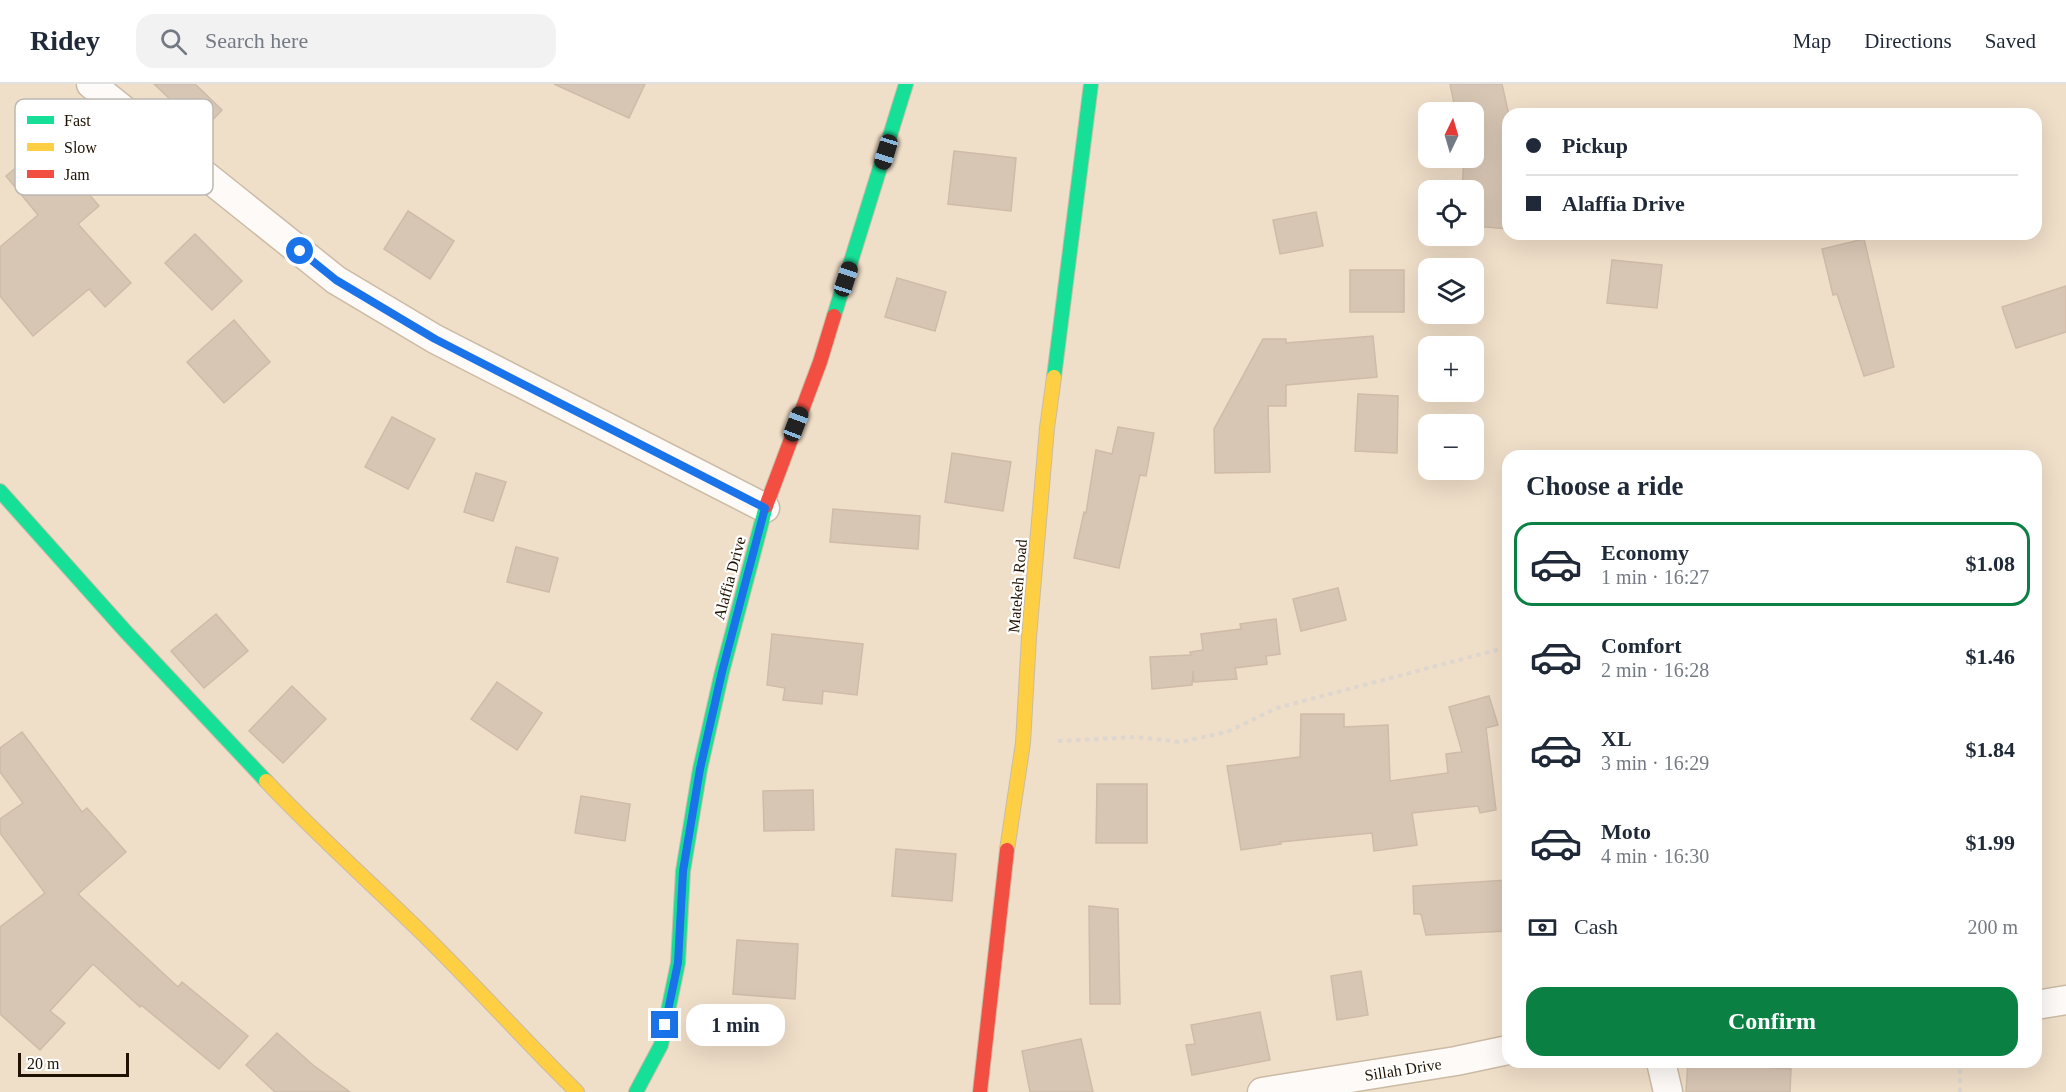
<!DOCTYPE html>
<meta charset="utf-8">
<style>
:root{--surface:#fff;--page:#f2f2f3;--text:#1f2937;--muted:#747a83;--line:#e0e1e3;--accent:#0b8043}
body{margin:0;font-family:Georgia,serif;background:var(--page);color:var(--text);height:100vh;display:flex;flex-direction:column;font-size:22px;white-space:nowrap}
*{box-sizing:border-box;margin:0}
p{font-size:20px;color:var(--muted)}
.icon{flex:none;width:33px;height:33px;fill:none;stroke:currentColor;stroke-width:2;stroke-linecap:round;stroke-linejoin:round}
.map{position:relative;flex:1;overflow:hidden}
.details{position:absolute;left:1502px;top:366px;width:540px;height:618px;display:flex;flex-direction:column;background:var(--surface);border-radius:18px;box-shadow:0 6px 24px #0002}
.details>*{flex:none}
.hud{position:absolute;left:1502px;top:24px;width:540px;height:132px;border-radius:18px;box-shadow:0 6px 24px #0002;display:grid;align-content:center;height:132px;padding:0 24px;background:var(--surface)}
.needle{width:39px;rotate:5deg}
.controls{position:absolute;left:1418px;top:18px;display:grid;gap:12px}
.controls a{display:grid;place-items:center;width:66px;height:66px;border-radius:12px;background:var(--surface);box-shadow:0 6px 24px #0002;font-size:30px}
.scale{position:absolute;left:18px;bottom:15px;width:111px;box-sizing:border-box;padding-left:6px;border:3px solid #1f1200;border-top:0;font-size:16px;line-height:21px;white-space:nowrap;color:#1f1200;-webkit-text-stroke:4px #fff;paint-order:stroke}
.end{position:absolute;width:27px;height:27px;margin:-14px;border:8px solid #1a73e8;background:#fff;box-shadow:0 0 0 3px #fff}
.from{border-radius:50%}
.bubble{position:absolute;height:42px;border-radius:18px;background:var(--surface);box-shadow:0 6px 24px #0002;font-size:20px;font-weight:700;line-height:42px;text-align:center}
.car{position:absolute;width:18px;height:36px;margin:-18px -9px;border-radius:8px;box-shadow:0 0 4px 2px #0007;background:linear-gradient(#222 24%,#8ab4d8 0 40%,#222 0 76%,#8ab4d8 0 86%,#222 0)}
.hud b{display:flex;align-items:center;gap:21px;height:57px;font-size:22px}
.hud b+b{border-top:2px solid var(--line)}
.hud i{width:15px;height:15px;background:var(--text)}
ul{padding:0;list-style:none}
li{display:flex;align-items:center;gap:18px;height:84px;margin:0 12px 9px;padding:0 12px;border:3px solid transparent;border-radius:18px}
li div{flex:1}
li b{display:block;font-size:22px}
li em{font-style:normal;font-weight:700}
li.on{border-color:var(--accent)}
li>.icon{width:54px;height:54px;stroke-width:1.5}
h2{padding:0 24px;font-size:27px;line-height:72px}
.pay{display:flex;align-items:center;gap:15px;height:66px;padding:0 24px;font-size:22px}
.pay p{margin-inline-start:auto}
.cta{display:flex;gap:12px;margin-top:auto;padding:12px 24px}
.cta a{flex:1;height:69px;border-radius:18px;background:var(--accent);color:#fff;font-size:24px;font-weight:700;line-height:69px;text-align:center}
header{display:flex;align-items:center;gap:36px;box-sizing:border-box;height:84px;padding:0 30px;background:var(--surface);border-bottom:2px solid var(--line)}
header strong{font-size:28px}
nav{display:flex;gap:33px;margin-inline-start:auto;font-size:21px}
.search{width:420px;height:54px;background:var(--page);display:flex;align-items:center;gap:15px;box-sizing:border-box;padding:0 21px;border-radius:18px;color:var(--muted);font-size:22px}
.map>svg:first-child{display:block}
.building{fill:#d8c6b4;stroke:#cfbba8;stroke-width:1.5}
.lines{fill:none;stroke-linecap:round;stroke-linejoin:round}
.street-casing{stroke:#cbbba4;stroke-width:31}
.fast-casing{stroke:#cbbba4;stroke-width:16}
.slow-casing{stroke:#cbbba4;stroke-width:16}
.jam-casing{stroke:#cbbba4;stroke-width:16}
.path{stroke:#ddd7d0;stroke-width:4;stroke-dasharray:4.5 4.5;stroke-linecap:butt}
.street{stroke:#fdfaf7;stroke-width:28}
.fast{stroke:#16e098;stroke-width:14}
.slow{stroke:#ffcf43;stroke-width:14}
.jam{stroke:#f24e42;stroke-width:14}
.route{stroke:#1a73e8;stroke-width:8}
.labels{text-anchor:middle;stroke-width:4.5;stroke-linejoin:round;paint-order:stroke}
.street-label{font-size:16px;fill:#1f1200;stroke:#fff}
.key{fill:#fff;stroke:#bcb8b2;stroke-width:1.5}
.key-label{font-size:16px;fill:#1f1200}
</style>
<header>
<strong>Ridey</strong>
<div class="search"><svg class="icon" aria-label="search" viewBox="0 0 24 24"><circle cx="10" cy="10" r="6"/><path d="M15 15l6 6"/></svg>Search here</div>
<nav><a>Map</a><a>Directions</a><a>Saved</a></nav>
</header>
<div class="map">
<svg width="2066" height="1008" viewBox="0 0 2066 1008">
<rect width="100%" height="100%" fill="#efdec8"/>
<g class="building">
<path d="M154,0h41l27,26 -19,20z"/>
<path d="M554,0h91l-16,34z"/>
<path d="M1450,0h52l6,27v118l-33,-3 3,-36 -16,-1 2,-31h9v-46h-17z"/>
<path d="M45,59l54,63 -21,18 53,59 -26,24 -16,-18 -56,47 -33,-40v-49l38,-32 -32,-39z"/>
<path d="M954,67l62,7 -5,53 -63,-7z"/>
<path d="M408,127l46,30 -24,38 -46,-30z"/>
<path d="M1316,128l7,34 -43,8 -7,-34z"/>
<path d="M195,150l47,47 -30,29 -47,-47z"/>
<path d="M1864,155l30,128 -30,9 -27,-82 -4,1 -11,-46z"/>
<path d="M1612,176l50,5 -5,43 -50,-5z"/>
<rect x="1350" y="186" width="54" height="42"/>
<path d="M897,194l49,14 -11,39 -50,-14z"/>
<path d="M2066,202v46l-50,16 -14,-41z"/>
<path d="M234,236l36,42 -46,41 -37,-41z"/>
<path d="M1373,252l4,41 -91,8v21h-18l2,66 -55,1 -1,-44 49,-90h23v4z"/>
<path d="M1358,310l40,2 -1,57 -42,-2z"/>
<path d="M392,333l43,22 -27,50 -43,-22z"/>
<path d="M1118,343l36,6 -8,43 -6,-1 -21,93 -45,-10 10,-46 2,1 10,-63 16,4z"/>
<path d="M952,369l59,9 -8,49 -58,-9z"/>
<path d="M476,389l30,9 -13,39 -29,-9z"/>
<path d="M833,425l87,7 -2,33 -88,-7z"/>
<path d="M516,463l42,11 -9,34 -42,-10z"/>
<path d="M1338,504l8,32 -45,11 -8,-32z"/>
<path d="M216,530l32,37 -44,37 -33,-37z"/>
<path d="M1276,535l4,35 -14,2 1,8 -32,4 2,11 -43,3 -1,-11 -1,14 -40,4 -2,-32 41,-2 -1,-3 13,-2 -2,-16 40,-5 -1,-5z"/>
<path d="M772,550l91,10 -6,51 -34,-4 -1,13 -39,-4 2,-12 -18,-3z"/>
<path d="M497,598l45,31 -25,37 -46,-31z"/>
<path d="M292,602l34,33 -43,44 -34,-32z"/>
<path d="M1489,612l9,29 -12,3 10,82 -16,3 -2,-7 -66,7 5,32 -43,6 -2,-18 -92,9 1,2 -40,6 -14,-84 73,-9 1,-43h43v13l44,-2 2,56 58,-8 -2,-19 16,-2 -13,-45z"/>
<path d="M22,648l60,80 5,-4 39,44 -48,42 100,93 4,-5 66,54 -29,33 -78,-64 -1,2 -47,-43 -43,47 15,12 -25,27 -40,-36v-87l45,-34 -45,-60v-14l23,-16 -23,-31v-24z"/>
<path d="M1097,700h50v59h-51z"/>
<path d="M813,706l1,40 -50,1 -1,-40z"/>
<path d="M581,712l49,8 -5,37 -50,-8z"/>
<path d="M896,765l60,5 -4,47 -60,-5z"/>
<path d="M1508,796v51l-82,4 -5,-21h-7l-1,-28z"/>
<path d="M1089,822l29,3 2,95h-30z"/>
<path d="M737,856l61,4 -3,55 -62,-5z"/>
<path d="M1361,887l7,44 -31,5 -6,-44z"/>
<path d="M1260,928l10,48 -78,15 -6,-30 9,-1 -4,-19z"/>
<path d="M277,949l36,32 37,27h-75l-29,-27z"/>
<path d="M1081,955l12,53h-63l-8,-41z"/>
<path d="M1688,978l103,7 -1,23h-104z"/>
</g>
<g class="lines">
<g class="street-casing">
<g id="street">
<path d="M91,0l245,196 99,59 330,169"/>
<path d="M2036,921l30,-5"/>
<path d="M1661,978l7,30"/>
<path d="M1262,1008l194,-31 52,-11"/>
</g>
</g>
<g class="fast-casing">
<g id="fast">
<path d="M834,232l72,-232"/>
<path d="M1054,293l37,-293"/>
<path d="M0,407l126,141 140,149"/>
<path d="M636,1008l25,-47 17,-82 5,-92 17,-102 22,-97 44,-166"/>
</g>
</g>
<g class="slow-casing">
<g id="slow">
<path d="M266,697c51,54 105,102 158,154 52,51 101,106 153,157"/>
<path d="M1007,766l16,-107 6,-106 18,-209 7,-51"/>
</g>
</g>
<g class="jam-casing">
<g id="jam">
<path d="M766,422l54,-144 14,-46"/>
<path d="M980,1008l27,-242"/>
</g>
</g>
<g class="path">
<path d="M1058,657l79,-4 43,5 47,-10 50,-24 231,-61"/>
<path d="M1960,1008v-30"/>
</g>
<use href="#street" class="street"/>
<use href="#fast" class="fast"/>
<use href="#slow" class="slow"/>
<use href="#jam" class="jam"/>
</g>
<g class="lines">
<path class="route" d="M300,167l36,29 99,59 330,169 -43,164 -22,97 -17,102 -5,92 -13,62"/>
</g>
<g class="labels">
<g class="street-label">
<text transform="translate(729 494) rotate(-75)" y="6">Alaffia Drive</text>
<text transform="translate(1017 502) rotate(-85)" y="6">Matekeh Road</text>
<text transform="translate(1403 985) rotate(-9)" y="6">Sillah Drive</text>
</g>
</g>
<rect x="15" y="15" width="198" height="96" rx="9" class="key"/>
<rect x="27" y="32" width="27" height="8" fill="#16e098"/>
<rect x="27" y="59" width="27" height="8" fill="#ffcf43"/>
<rect x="27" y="86" width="27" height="8" fill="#f24e42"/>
<g class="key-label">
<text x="64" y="42">Fast</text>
<text x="64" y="69">Slow</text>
<text x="64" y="96">Jam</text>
</g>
</svg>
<div class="controls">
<a><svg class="needle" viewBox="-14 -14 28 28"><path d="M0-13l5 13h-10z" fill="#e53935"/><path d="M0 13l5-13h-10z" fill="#747a83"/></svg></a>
<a><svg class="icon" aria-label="locate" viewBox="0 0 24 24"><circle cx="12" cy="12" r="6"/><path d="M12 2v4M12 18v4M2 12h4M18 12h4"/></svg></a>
<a><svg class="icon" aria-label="layers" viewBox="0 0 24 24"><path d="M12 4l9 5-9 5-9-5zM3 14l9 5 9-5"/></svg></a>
<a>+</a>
<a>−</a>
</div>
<div class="scale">20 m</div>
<i class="end from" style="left:300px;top:167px"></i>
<i class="end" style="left:665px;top:941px"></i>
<div class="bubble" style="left:686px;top:920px;width:99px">1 min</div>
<i class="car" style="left:886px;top:68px;rotate:197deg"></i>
<i class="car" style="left:846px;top:195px;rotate:18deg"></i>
<i class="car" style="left:796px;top:340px;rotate:21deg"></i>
<div class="hud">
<b><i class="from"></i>Pickup</b>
<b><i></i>Alaffia Drive</b>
</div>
<section class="details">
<h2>Choose a ride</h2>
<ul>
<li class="on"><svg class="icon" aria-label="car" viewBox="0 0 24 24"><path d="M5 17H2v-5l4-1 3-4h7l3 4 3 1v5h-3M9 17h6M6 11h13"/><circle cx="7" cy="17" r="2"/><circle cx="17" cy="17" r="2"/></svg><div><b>Economy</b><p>1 min · 16:27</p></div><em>$1.08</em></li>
<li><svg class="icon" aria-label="car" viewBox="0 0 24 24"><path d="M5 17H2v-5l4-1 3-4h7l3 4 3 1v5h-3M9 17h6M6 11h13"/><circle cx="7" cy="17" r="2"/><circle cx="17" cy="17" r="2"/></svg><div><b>Comfort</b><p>2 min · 16:28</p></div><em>$1.46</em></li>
<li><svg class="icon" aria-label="car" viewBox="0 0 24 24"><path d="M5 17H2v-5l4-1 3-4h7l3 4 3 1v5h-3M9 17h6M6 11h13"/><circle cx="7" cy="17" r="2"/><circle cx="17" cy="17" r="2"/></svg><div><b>XL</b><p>3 min · 16:29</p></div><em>$1.84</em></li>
<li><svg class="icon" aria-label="car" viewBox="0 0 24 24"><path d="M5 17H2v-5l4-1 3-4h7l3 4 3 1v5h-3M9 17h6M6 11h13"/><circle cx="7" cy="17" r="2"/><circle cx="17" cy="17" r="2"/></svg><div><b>Moto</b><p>4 min · 16:30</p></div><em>$1.99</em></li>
</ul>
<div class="pay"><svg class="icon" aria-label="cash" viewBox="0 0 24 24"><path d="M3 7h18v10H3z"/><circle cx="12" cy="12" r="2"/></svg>Cash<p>200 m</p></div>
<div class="cta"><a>Confirm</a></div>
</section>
</div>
